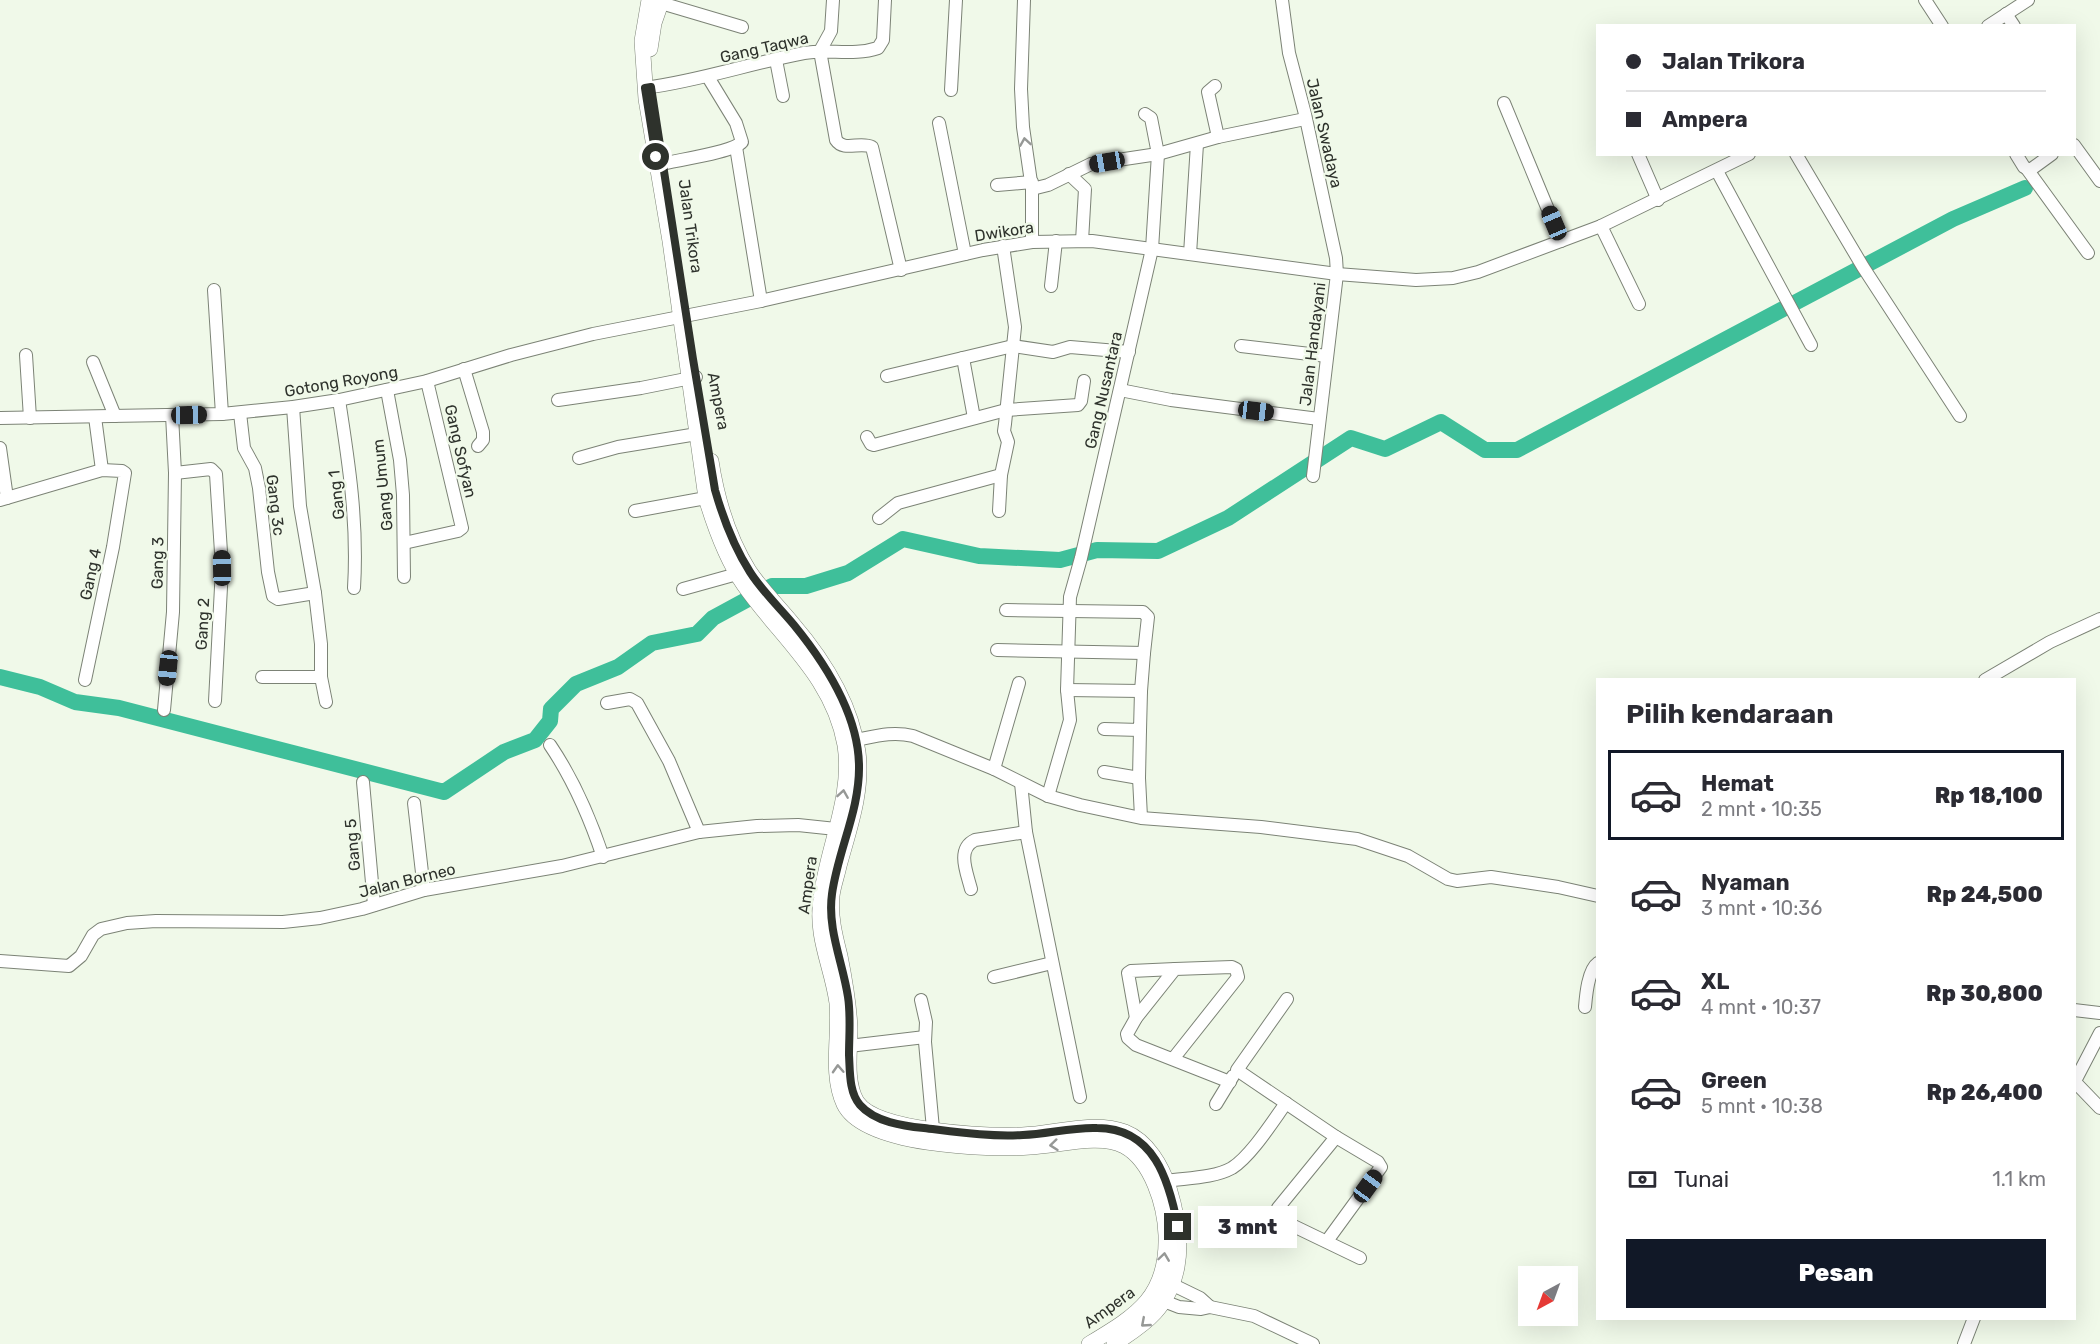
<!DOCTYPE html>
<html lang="id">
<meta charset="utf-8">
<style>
:root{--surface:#fff;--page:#f7f7f7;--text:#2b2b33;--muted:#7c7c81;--line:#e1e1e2;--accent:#111827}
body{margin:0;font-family:Rubik,sans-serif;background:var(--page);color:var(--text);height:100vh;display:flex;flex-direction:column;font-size:22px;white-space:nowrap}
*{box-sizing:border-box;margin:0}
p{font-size:20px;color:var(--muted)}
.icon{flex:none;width:33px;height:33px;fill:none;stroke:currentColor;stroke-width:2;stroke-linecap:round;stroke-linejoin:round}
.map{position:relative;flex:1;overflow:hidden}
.drawer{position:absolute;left:1596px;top:678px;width:480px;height:642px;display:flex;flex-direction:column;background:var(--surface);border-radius:0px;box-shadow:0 6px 24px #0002}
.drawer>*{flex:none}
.hud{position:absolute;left:1596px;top:24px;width:480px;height:132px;border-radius:0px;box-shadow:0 6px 24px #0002;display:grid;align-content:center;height:132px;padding:0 30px;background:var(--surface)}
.needle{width:39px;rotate:221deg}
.tools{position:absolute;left:1518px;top:1266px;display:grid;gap:12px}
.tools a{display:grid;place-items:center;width:60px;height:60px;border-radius:0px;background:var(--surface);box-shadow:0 6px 24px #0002;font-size:30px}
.end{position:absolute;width:27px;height:27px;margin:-14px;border:8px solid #2e322c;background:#fff;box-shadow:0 0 0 3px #fff}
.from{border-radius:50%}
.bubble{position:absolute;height:42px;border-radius:0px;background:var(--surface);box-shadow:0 6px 24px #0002;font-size:20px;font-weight:800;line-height:42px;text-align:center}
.car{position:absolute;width:18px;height:36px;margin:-18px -9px;border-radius:8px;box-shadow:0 0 4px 2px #0007;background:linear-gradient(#222 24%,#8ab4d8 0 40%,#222 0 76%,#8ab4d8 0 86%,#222 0)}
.hud b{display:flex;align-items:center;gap:21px;height:57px;font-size:22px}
.hud b+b{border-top:2px solid var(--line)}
.hud i{width:15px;height:15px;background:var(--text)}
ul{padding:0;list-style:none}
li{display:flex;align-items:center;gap:18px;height:90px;margin:0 12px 9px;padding:0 18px;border:3px solid transparent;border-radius:0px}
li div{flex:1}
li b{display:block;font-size:22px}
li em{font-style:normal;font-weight:800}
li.selected{border-color:var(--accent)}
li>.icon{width:54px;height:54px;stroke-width:1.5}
h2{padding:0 30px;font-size:27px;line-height:72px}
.pay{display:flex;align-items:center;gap:15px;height:66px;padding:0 30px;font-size:22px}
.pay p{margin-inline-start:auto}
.action{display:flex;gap:12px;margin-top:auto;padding:12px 30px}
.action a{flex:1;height:69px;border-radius:0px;background:var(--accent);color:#fff;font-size:24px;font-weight:800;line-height:69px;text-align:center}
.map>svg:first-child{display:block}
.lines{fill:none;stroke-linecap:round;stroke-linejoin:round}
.river{stroke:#3fbf9a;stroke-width:16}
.minor-casing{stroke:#7c8376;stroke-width:14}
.major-casing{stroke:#7c8376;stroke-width:16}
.minor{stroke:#fff;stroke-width:12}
.major{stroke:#fff;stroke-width:15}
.oneway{stroke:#969896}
.route{stroke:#2e322c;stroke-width:8}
.labels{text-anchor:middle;stroke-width:5;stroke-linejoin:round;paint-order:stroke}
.street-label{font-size:16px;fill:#2e322c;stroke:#f0f9e9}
</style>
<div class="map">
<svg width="2100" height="1344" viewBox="0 0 2100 1344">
<rect width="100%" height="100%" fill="#f0f9e9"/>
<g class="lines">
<path class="river" d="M0,677l40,10 35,15 44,6 325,84 60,-40 31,-12 15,-19 1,-12 25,-25 42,-17 34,-24 45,-9 16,-16 59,-32h34l42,-13 55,-34 76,17 81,4 37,-10 61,1 70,-33 123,-80 34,11 56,-27 44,28h32l436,-231 72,-31"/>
<g class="minor-casing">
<g id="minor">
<path d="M833,0l-2,31 -11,20 16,89c8,12 24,1 36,7l29,123"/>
<path d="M1024,0l-3,89 2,38 9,62v53"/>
<path d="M1282,0l7,53 16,61 31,144 1,16 -24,202"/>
<path d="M1925,0l17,26"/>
<path d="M661,3l81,24"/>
<path d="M2006,14l8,12"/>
<path d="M1988,26l40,-26"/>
<path d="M776,60l7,36"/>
<path d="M1215,86l-7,6 10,45"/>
<path d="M645,88c54,-7 106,-25 159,-35 25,-4 50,3 74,-5l5,-8 2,-40"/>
<path d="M951,90l5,-90"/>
<path d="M1504,103l57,138"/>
<path d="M939,123l26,131"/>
<path d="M2074,145l26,36"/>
<path d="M736,147l25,154"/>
<path d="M1638,154l20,46"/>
<path d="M1796,154l67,113 97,149"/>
<path d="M2016,154l8,13 6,3 22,-16"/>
<path d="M657,165c18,-5 75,-12 85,-23l-6,-19 -28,-46"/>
<path d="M2027,169l61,84"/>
<path d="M1717,171l94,174"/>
<path d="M1069,174l16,15 -3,52"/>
<path d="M997,185l35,-3"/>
<path d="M1032,189l16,-4 43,-21 67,-10 60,-17 87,-18"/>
<path d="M1601,226l38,78"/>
<path d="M1190,254l7,-110"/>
<path d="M1051,286l5,-45"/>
<path d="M214,290l8,124"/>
<path d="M1241,346l86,10"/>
<path d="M26,355l4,63"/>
<path d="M963,358l11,60"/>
<path d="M93,362l22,54"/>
<path d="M464,369l19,63v8l-5,6"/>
<path d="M887,376l126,-30 40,6 17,-5 59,5"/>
<path d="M387,390l13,70 3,35 1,82"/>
<path d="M1120,390l51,10 148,19"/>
<path d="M339,400c10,64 19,123 15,188"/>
<path d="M558,400l83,-12 55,-11"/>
<path d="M293,407l7,99 15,87 6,51v33l5,25"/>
<path d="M240,413l4,35 11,20 4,20 9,84 5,24 5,3 37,-6"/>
<path d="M95,417l7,53"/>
<path d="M0,418l222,-4 71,-7 46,-7 88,-19 84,-26 82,-21 168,-33 222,-51 49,-8 60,-1 245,33 79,6 37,-2 25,-6 123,-46 148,-72"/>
<path d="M867,437l4,7 3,1 132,-35 72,-5 3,-4 3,-20"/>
<path d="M0,448l7,50"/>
<path d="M579,458l39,-11 79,-13"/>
<path d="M175,473l36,-4 5,5 6,94 -7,133"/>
<path d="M0,500l102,-30 20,1 3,2 -12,74 -28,133"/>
<path d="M635,511l71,-13"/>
<path d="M999,511l2,-36 7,-33 -4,-11 1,-7 10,-97 -12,-81"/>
<path d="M879,518l19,-15 103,-28"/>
<path d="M404,543l54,-12 4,-3 -35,-147"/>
<path d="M683,589l54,-15"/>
<path d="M997,650l147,3 4,-36 -5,-5 -137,-2"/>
<path d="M262,677h59"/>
<path d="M1985,680l65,-38 50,-23"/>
<path d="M1067,690l74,1 3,-38"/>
<path d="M607,703l23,-4 7,4 32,58 30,71"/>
<path d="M164,710l9,-98 2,-139 -3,-58"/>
<path d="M1104,729l36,1 1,-39"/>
<path d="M1140,730l-1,48 2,39"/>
<path d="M856,740c20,-4 37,-9 57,-4l81,33 54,27 32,9 61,13 120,9 96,12 51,17 40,23 9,2 34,-4 67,10 40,9"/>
<path d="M550,745c23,34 40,73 53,112"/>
<path d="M994,769l25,-86"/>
<path d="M1104,772l35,6"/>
<path d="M363,782l11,123"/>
<path d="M1021,783l5,49 54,265"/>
<path d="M1048,796l22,-76 -3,-30 3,-93 11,-39 71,-309 6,-95 -7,-36 -6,-4"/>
<path d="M414,803l10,87"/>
<path d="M971,889c-4,-16 -15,-40 4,-49l51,-8"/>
<path d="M0,961l69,5 12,-10 12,-21 8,-6 26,-6 29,-2 127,1 37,-4 42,-9 62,-19 138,-24 137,-34 58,-6 41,-1 38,4"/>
<path d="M994,977l58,-14"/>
<path d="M1287,999l-50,71 99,67 42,25 3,5 -54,74"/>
<path d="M921,1000l5,22 -1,20 8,87"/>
<path d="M1585,1007c1,-12 3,-37 13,-44"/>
<path d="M2074,1010l26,3"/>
<path d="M1136,1018l-8,-45 3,-2 44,-2"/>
<path d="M849,1046l76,-9"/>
<path d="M1173,1059l65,-82 -2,-8 -4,-2 -57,2 -39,49 -9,16 1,4 8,7 94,37"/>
<path d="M2074,1081l26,27"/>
<path d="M2075,1081l25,-48"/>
<path d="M1216,1104l17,-28"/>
<path d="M1336,1137l-58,71 -2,6 3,5 81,39"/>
<path d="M1167,1181c20,-3 47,-3 65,-13 19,-12 41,-47 54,-65"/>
<path d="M1165,1281l35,17 10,9"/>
<path d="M1156,1298l23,9 22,2 9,-2 44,9 59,28"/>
<path d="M1964,1344l10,-26"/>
</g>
</g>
<g class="major-casing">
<g id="major">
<path d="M649,0l-7,41 4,58 24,142 36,257c9,30 20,61 38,87 37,53 89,92 101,160 8,52 -18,103 -24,153 -6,39 11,68 16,105 3,33 -7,71 7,101 20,42 144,46 186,43 26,-1 71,-14 94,-1 28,15 41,60 42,89 2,62 -29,80 -77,109"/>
<path d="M650,49l4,-26 8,-23"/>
<path d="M711,461c6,39 17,76 38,110 12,18 29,35 43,52 31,36 59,81 66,129 5,40 -9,77 -19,114 -2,10 -6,20 -7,30 -2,21 3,40 8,60 5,25 9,48 10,73 0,23 -5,53 7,73 20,30 130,34 165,33 33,-1 71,-15 103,-3 23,9 37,35 44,56 8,26 13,52 8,79 -8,40 -30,56 -63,77"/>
</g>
</g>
<use href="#minor" class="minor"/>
<use href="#major" class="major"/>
</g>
<defs><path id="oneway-chevron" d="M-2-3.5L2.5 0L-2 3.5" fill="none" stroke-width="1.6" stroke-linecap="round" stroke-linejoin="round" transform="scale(1.5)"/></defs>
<g class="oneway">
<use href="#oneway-chevron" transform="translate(1025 142) rotate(-99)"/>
<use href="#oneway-chevron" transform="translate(843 794) rotate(-81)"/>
<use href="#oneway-chevron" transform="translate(838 1069) rotate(-93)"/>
<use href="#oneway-chevron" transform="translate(1054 1145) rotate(174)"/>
<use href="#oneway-chevron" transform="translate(1164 1257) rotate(-82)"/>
<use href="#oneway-chevron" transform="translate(1145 1323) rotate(139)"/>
</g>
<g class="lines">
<path class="route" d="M656,157l-11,-69 6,-1 42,272 22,131c8,28 19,57 35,82 12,19 29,35 44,53 31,38 64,89 65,140 1,45 -21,85 -27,129 -5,35 11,69 16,103 3,19 1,39 1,58 1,16 0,38 11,50 15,17 43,21 64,23 33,4 66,9 99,7 25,-1 49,-8 74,-7 57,0 72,52 81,99"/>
</g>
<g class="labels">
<g class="street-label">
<text transform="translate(764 47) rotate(-13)" y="6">Gang Taqwa</text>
<text transform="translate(1325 133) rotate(77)" y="6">Jalan Swadaya</text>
<text transform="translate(691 226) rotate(82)" y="6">Jalan Trikora</text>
<text transform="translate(1004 231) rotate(-9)" y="6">Dwikora</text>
<text transform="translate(1312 344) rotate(-83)" y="6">Jalan Handayani</text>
<text transform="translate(341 381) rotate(-10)" y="6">Gotong Royong</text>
<text transform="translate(1103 390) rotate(-77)" y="6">Gang Nusantara</text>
<text transform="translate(719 401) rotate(79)" y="6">Ampera</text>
<text transform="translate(461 451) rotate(77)" y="6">Gang Sofyan</text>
<text transform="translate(382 485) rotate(-96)" y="6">Gang Umum</text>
<text transform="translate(336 495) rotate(-96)" y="6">Gang 1</text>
<text transform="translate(276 505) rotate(83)" y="6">Gang 3c</text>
<text transform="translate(157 563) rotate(-89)" y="6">Gang 3</text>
<text transform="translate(90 574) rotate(-78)" y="6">Gang 4</text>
<text transform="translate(202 624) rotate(-87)" y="6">Gang 2</text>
<text transform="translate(352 845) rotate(-95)" y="6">Gang 5</text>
<text transform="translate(407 880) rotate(-14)" y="6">Jalan Borneo</text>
<text transform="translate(807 885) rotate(-82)" y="6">Ampera</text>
<text transform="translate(1109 1307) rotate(-36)" y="6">Ampera</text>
</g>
</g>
</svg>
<div class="tools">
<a><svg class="needle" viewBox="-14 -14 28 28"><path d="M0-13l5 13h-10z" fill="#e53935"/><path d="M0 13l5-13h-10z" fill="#7c7c81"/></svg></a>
</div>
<i class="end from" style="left:656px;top:157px"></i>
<i class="end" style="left:1178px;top:1227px"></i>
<div class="bubble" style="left:1198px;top:1206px;width:99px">3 mnt</div>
<i class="car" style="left:1107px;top:162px;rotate:260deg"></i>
<i class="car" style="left:1554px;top:223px;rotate:337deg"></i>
<i class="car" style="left:1256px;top:411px;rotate:97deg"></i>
<i class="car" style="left:189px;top:415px;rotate:89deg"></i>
<i class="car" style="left:222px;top:568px;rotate:359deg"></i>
<i class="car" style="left:168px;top:668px;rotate:186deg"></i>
<i class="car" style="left:1368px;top:1186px;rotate:36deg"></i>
<div class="hud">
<b><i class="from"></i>Jalan Trikora</b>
<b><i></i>Ampera</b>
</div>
<section class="drawer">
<h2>Pilih kendaraan</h2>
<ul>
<li class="selected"><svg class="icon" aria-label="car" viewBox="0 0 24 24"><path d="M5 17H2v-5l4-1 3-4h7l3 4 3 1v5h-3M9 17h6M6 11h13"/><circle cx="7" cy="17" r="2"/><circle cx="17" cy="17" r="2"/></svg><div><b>Hemat</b><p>2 mnt · 10:35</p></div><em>Rp 18,100</em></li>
<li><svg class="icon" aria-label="car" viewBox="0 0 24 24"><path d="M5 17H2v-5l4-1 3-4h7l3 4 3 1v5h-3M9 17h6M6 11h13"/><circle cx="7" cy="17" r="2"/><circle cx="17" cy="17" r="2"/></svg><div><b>Nyaman</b><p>3 mnt · 10:36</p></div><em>Rp 24,500</em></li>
<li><svg class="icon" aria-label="car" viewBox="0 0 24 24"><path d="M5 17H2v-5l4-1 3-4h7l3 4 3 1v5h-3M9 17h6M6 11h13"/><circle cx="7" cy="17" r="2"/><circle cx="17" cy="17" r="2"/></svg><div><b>XL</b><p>4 mnt · 10:37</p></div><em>Rp 30,800</em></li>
<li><svg class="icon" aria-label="car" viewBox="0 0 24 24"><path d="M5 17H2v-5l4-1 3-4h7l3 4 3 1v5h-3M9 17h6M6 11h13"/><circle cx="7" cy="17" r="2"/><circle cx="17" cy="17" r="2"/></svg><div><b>Green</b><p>5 mnt · 10:38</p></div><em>Rp 26,400</em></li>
</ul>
<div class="pay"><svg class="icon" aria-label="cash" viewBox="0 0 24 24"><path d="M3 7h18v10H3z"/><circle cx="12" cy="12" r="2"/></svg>Tunai<p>1.1 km</p></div>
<div class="action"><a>Pesan</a></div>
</section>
</div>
